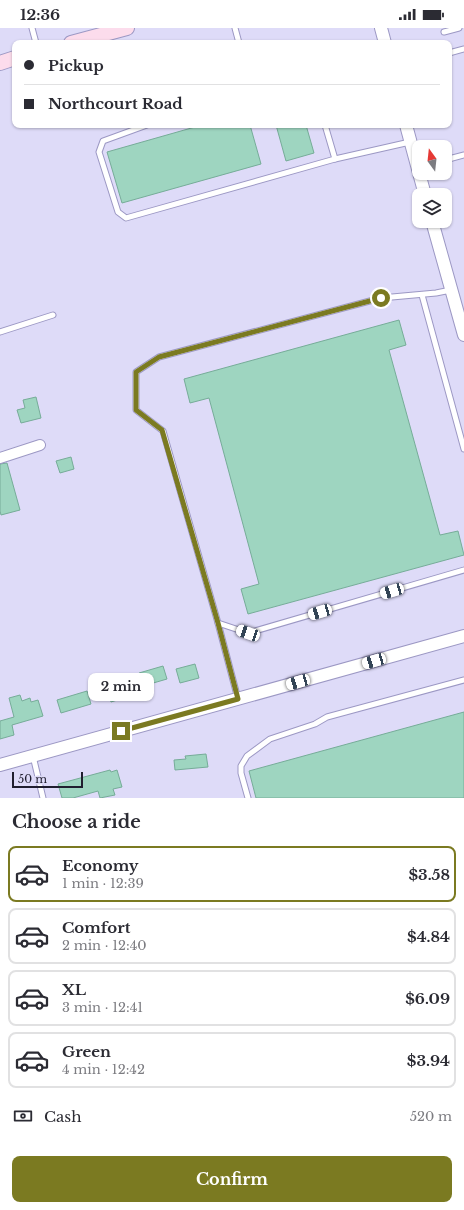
<!DOCTYPE html>
<meta charset="utf-8">
<style>
:root{--surface:#fff;--page:#f2f2f3;--text:#2b2b33;--muted:#7c7c81;--line:#e1e1e2;--accent:#7b7a21}
body{margin:0;font-family:"Libre Baskerville",serif;background:var(--page);color:var(--text);height:100vh;display:flex;flex-direction:column;font-size:15px;white-space:nowrap}
*{box-sizing:border-box;margin:0}
p{font-size:13px;color:var(--muted)}
.icon{flex:none;width:22px;height:22px;fill:none;stroke:currentColor;stroke-width:2;stroke-linecap:round;stroke-linejoin:round}
.map{position:relative;height:770px;overflow:hidden}
.panel{display:flex;flex-direction:column;background:var(--surface);flex:1}
.panel>*{flex:none}
.banner{position:absolute;left:12px;top:12px;width:440px;height:88px;border-radius:8px;box-shadow:0 1px 3px #0004;display:grid;align-content:center;height:88px;padding:0 12px;background:var(--surface)}
.needle{width:26px;rotate:345deg}
.controls{position:absolute;left:412px;top:112px;display:grid;gap:8px}
.controls a{display:grid;place-items:center;width:40px;height:40px;border-radius:8px;background:var(--surface);box-shadow:0 1px 3px #0004;font-size:20px}
.scale{position:absolute;left:12px;bottom:10px;width:71px;box-sizing:border-box;padding-left:4px;border:2px solid #201e2f;border-top:0;font-size:11px;line-height:14px;white-space:nowrap;color:#201e2f;-webkit-text-stroke:3px #dedbf8;paint-order:stroke}
.end{position:absolute;width:18px;height:18px;margin:-9px;border:5px solid #7b7a21;background:#fff;box-shadow:0 0 0 2px #fff}
.from{border-radius:50%}
.bubble{position:absolute;height:28px;border-radius:8px;background:var(--surface);box-shadow:0 1px 3px #0004;font-size:13px;font-weight:800;line-height:28px;text-align:center}
.car{position:absolute;width:12px;height:24px;margin:-12px -6px;border-radius:5px;box-shadow:0 0 3px 1px #0007;background:linear-gradient(#fff 24%,#345 0 40%,#fff 0 76%,#345 0 86%,#fff 0)}
.banner b{display:flex;align-items:center;gap:14px;height:38px;font-size:15px}
.banner b+b{border-top:1px solid var(--line)}
.banner i{width:10px;height:10px;background:var(--text)}
ul{padding:0;list-style:none}
li{display:flex;align-items:center;gap:12px;height:56px;margin:0 8px 6px;padding:0 4px;border:2px solid var(--line);border-radius:8px}
li div{flex:1}
li b{display:block;font-size:15px}
li em{font-style:normal;font-weight:800}
li.current{border-color:var(--accent)}
li>.icon{width:36px;height:36px;stroke-width:1.5}
h2{padding:0 12px;font-size:18px;line-height:48px}
.pay{display:flex;align-items:center;gap:10px;height:44px;padding:0 12px;font-size:15px}
.pay p{margin-inline-start:auto}
.primary-button{display:flex;gap:8px;margin-top:auto;padding:8px 12px}
.primary-button a{flex:1;height:46px;border-radius:8px;background:var(--accent);color:#fff;font-size:16px;font-weight:800;line-height:46px;text-align:center}
.status{display:flex;justify-content:space-between;align-items:center;height:28px;padding:0 20px;background:var(--surface);direction:ltr}
.status svg{height:11px;fill:currentColor}
.map>svg:first-child{display:block}
.building{fill:#9ed5c0;stroke:#76ac98}
.lines{fill:none;stroke-linecap:round;stroke-linejoin:round}
.service-casing{stroke:#9c98c4;stroke-width:7}
.minor-casing{stroke:#9c98c4;stroke-width:12}
.tertiary-casing{stroke:#9c98c4;stroke-width:14}
.secondary-casing{stroke:#9c98c4;stroke-width:16}
.service{stroke:#fff;stroke-width:5}
.minor{stroke:#fff;stroke-width:10}
.tertiary{stroke:#fff;stroke-width:12}
.secondary{stroke:#fcdcec;stroke-width:14}
.route{stroke:#7b7a21;stroke-width:5}
</style>
<div class="status"><b>12:36</b><svg viewBox="0 0 49 12"><path d="M0 12V9h3v3zM5 12V6h3v6zM10 12V3h3v9zM15 12V0h3v12zM26 1h20v11H26zM47 4h2v5h-2z"/></svg></div>
<div class="map">
<svg width="464" height="770" viewBox="0 0 464 770">
<rect width="100%" height="100%" fill="#dedbf8"/>
<g class="building">
<path d="M202,97h48l11,39 -139,39 -15,-51z"/>
<path d="M276,97h30l8,28 -28,8z"/>
<path d="M399,292l7,25 -17,5 51,185 18,-4 6,24 -216,59 -7,-25 18,-5 -50,-186 -19,5 -6,-24z"/>
<path d="M36,369l5,21 -20,5 -4,-13 8,-2 -2,-8z"/>
<path d="M71,429l3,12 -14,4 -4,-12z"/>
<path d="M7,435l13,47 -19,5 -1,-4v-47z"/>
<path d="M195,636l4,14 -19,5 -4,-14z"/>
<path d="M163,638l4,13 -24,7 -4,-13z"/>
<path d="M121,648l6,21 -16,5 -4,-15 7,-2 -2,-7z"/>
<path d="M87,663l4,13 -30,9 -4,-13z"/>
<path d="M20,667l2,6 8,-3 1,4 7,-2 5,16 -31,9 2,10 -14,4v-18l14,-4 -5,-19z"/>
<path d="M464,684v86h-208l-7,-27z"/>
<path d="M206,726l2,13 -33,3 -1,-10 12,-1 -1,-3z"/>
<path d="M110,742l1,2 6,-2 5,17 -9,2 2,6 -15,3 -2,-7 -25,7h-11l-4,-14z"/>
</g>
<g class="lines">
<g class="service-casing">
<g id="service">
<path d="M32,0l4,15"/>
<path d="M235,0l4,15"/>
<path d="M444,4l15,-4"/>
<path d="M449,25l15,-4"/>
<path d="M147,97l-44,16 -4,11 19,60 8,6 209,-59 75,-17"/>
<path d="M325,97l10,34"/>
<path d="M445,132l19,-5"/>
<path d="M451,262l-15,3 -55,5 -222,59 -23,15v38l27,21 55,192 30,10 216,-63"/>
<path d="M422,267l42,154"/>
<path d="M0,304l53,-17"/>
<path d="M218,595l20,76"/>
<path d="M33,728l10,42"/>
<path d="M248,770l-7,-25v-7l6,-10 23,-17 45,-15 12,-7 137,-37"/>
</g>
</g>
<g class="minor-casing">
<path id="minor" d="M0,430l40,-13"/>
</g>
<g class="tertiary-casing">
<g id="tertiary">
<path d="M381,0l4,15"/>
<path d="M406,97l19,70"/>
<path d="M432,193l32,114"/>
<path d="M0,737l464,-129"/>
</g>
</g>
<g class="secondary-casing">
<g id="secondary">
<path d="M71,15l56,-15"/>
<path d="M0,35l15,-5"/>
</g>
</g>
<use href="#service" class="service"/>
<use href="#minor" class="minor"/>
<use href="#tertiary" class="tertiary"/>
<use href="#secondary" class="secondary"/>
</g>
<g class="lines">
<path class="route" d="M121,703l117,-32 -20,-76 -56,-193 -26,-20v-38l23,-15 222,-59"/>
</g>
</svg>
<div class="controls">
<a><svg class="needle" viewBox="-14 -14 28 28"><path d="M0-13l5 13h-10z" fill="#e53935"/><path d="M0 13l5-13h-10z" fill="#7c7c81"/></svg></a>
<a><svg class="icon" aria-label="layers" viewBox="0 0 24 24"><path d="M12 4l9 5-9 5-9-5zM3 14l9 5 9-5"/></svg></a>
</div>
<div class="scale">50 m</div>
<i class="end from" style="left:381px;top:270px"></i>
<i class="end" style="left:121px;top:703px"></i>
<div class="bubble" style="left:88px;top:645px;width:66px">2 min</div>
<i class="car" style="left:392px;top:563px;rotate:254deg"></i>
<i class="car" style="left:320px;top:584px;rotate:254deg"></i>
<i class="car" style="left:248px;top:605px;rotate:289deg"></i>
<i class="car" style="left:374px;top:633px;rotate:254deg"></i>
<i class="car" style="left:298px;top:654px;rotate:254deg"></i>
<div class="banner">
<b><i class="from"></i>Pickup</b>
<b><i></i>Northcourt Road</b>
</div>
</div>
<section class="panel">
<h2>Choose a ride</h2>
<ul>
<li class="current"><svg class="icon" aria-label="car" viewBox="0 0 24 24"><path d="M5 17H2v-5l4-1 3-4h7l3 4 3 1v5h-3M9 17h6M6 11h13"/><circle cx="7" cy="17" r="2"/><circle cx="17" cy="17" r="2"/></svg><div><b>Economy</b><p>1 min · 12:39</p></div><em>$3.58</em></li>
<li><svg class="icon" aria-label="car" viewBox="0 0 24 24"><path d="M5 17H2v-5l4-1 3-4h7l3 4 3 1v5h-3M9 17h6M6 11h13"/><circle cx="7" cy="17" r="2"/><circle cx="17" cy="17" r="2"/></svg><div><b>Comfort</b><p>2 min · 12:40</p></div><em>$4.84</em></li>
<li><svg class="icon" aria-label="car" viewBox="0 0 24 24"><path d="M5 17H2v-5l4-1 3-4h7l3 4 3 1v5h-3M9 17h6M6 11h13"/><circle cx="7" cy="17" r="2"/><circle cx="17" cy="17" r="2"/></svg><div><b>XL</b><p>3 min · 12:41</p></div><em>$6.09</em></li>
<li><svg class="icon" aria-label="car" viewBox="0 0 24 24"><path d="M5 17H2v-5l4-1 3-4h7l3 4 3 1v5h-3M9 17h6M6 11h13"/><circle cx="7" cy="17" r="2"/><circle cx="17" cy="17" r="2"/></svg><div><b>Green</b><p>4 min · 12:42</p></div><em>$3.94</em></li>
</ul>
<div class="pay"><svg class="icon" aria-label="cash" viewBox="0 0 24 24"><path d="M3 7h18v10H3z"/><circle cx="12" cy="12" r="2"/></svg>Cash<p>520 m</p></div>
<div class="primary-button"><a>Confirm</a></div>
</section>
